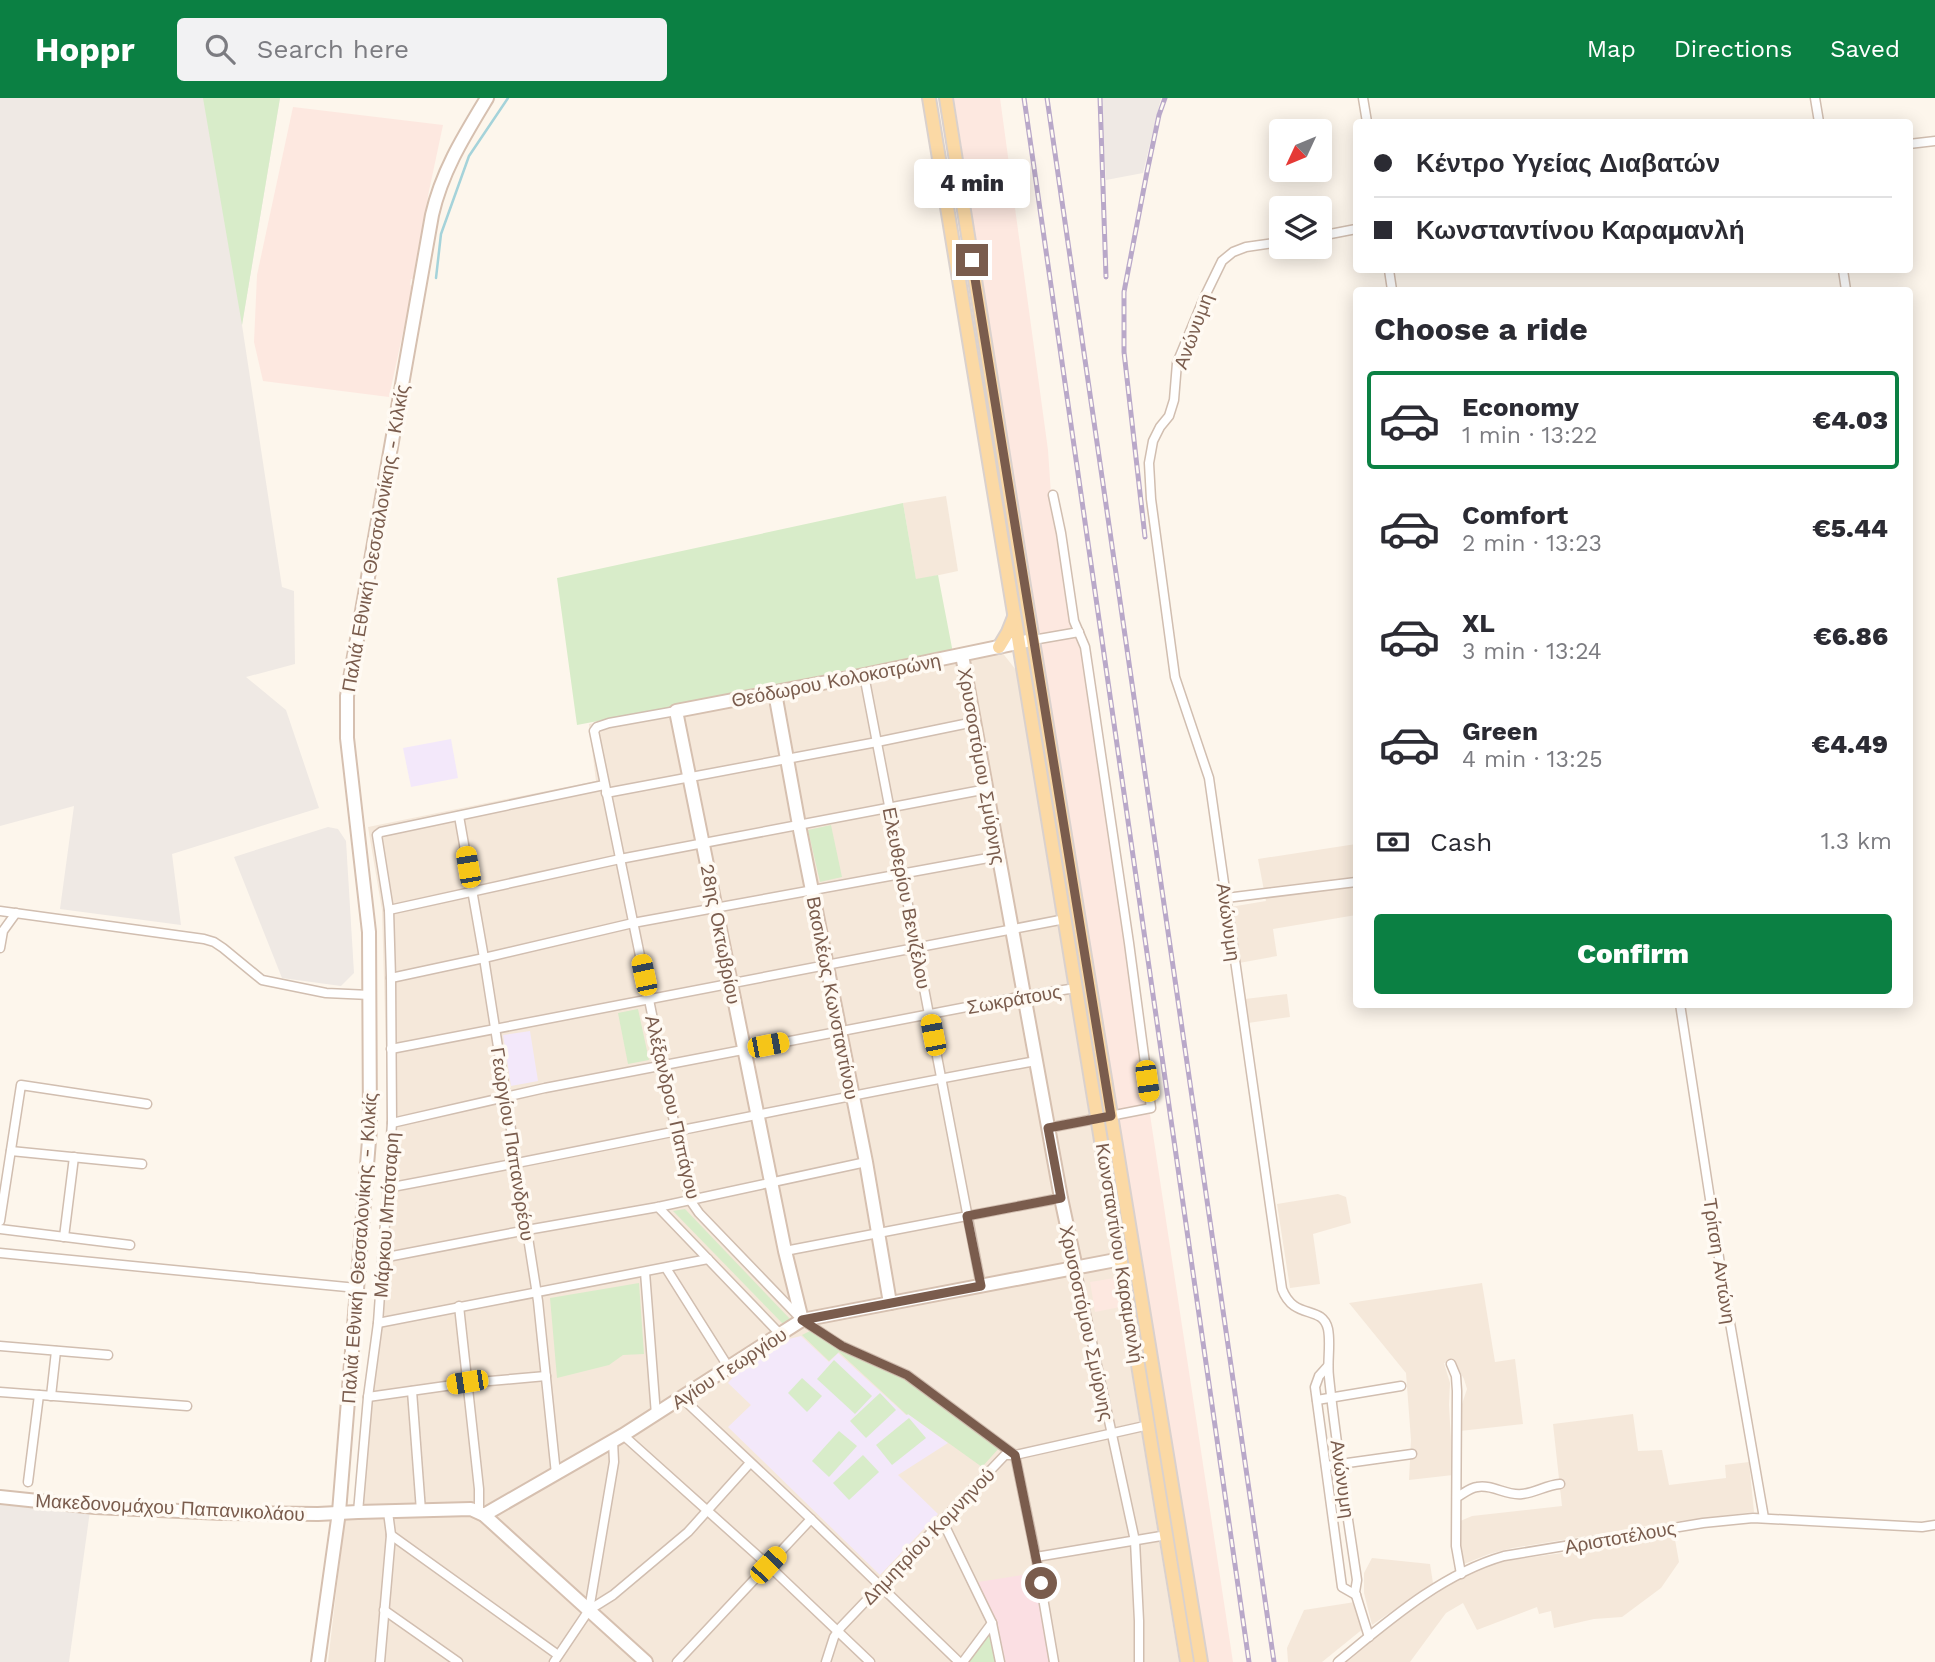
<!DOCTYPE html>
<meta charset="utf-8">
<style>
:root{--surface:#fff;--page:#f2f2f3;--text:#2b2b33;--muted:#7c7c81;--line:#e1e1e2;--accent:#0b8043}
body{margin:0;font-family:"Work Sans",sans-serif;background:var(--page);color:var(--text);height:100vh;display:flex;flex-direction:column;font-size:26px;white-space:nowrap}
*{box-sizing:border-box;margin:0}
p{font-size:23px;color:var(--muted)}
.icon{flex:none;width:38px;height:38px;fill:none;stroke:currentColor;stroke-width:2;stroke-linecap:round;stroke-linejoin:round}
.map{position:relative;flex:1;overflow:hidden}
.drawer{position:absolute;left:1353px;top:189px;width:560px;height:721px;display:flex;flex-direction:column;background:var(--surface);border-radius:7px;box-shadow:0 4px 18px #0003}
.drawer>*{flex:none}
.hud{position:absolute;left:1353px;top:21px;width:560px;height:154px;border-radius:7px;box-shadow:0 4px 18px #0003;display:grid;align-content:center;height:154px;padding:0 21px;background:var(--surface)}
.needle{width:46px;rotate:226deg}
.tools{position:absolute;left:1269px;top:21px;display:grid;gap:14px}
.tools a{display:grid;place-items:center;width:63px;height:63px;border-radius:7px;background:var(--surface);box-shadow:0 4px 18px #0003;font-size:35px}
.end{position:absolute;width:32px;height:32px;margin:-16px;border:9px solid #7a5c4d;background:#fff;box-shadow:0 0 0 4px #fff}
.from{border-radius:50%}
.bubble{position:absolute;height:49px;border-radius:7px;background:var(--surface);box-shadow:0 4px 18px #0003;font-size:23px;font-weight:800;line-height:49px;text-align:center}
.car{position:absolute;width:21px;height:42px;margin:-21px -10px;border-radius:9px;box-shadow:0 0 5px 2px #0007;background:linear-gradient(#f5c518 24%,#345 0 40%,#f5c518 0 76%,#345 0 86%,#f5c518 0)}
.hud b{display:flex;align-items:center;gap:24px;height:66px;font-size:26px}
.hud b+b{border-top:2px solid var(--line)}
.hud i{width:18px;height:18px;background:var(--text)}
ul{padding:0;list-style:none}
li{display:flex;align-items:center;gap:21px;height:98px;margin:0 14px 10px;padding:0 7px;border:4px solid transparent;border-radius:7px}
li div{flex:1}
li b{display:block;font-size:26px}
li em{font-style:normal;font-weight:800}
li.active{border-color:var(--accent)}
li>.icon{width:63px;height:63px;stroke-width:1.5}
h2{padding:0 21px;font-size:32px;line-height:84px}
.pay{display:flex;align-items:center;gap:18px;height:77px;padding:0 21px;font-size:26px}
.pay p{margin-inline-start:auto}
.button{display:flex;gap:14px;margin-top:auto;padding:14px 21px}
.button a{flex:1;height:80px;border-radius:7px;background:var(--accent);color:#fff;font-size:28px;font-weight:800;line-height:80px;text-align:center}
header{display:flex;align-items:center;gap:42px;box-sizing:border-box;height:98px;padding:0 35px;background:var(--accent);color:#fff}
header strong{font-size:33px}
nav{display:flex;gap:38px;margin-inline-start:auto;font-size:24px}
.search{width:490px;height:63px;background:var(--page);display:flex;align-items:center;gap:18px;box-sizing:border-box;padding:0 24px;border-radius:7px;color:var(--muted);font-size:26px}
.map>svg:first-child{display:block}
.residential{fill:#f5e8da}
.commercial{fill:#fde8e0}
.industrial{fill:#efe9e4}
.education{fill:#f3e8fa}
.medical{fill:#fbdfe3}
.green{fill:#d8ecc9}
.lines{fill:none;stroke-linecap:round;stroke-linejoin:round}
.stream{stroke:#a5d3da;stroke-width:2.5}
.street-casing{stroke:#d1beb0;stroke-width:11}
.secondary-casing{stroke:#d6c0b0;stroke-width:16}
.primary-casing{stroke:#dad1cd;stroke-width:16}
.street{stroke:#fff;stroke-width:8}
.secondary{stroke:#fff;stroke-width:12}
.primary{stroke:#fbd9a5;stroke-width:12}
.rail-casing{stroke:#b9a8c9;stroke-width:5}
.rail{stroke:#fffaf3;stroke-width:2.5;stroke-dasharray:8;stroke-linecap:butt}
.route{stroke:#7a5c4d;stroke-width:9}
.labels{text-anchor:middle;stroke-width:7;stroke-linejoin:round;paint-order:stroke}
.street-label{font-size:19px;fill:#7a5c4d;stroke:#fffaf3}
</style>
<header>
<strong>Hoppr</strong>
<div class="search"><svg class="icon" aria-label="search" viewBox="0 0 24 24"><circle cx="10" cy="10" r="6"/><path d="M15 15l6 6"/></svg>Search here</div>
<nav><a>Map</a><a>Directions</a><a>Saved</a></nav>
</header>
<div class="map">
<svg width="1935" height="1564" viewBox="0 0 1935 1564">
<rect width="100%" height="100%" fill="#fdf6ec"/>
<g class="residential">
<path d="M946,398l12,75 -42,9 -13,-77z"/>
<path d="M1001,553l15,19 163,992h-851l17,-146h10l20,-192 11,-200v-74l-4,-140 -14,-83 228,-46 -7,-57z"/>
<path d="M1356,746v71l-83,14 4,27 -38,7 -9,-56 36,-6 -8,-42z"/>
<path d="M1287,896l3,23 -42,6 -3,-24z"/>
<path d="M1338,1096l8,3 5,26 -38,11 7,50 -30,4 -13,-84z"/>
<path d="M1482,1185l13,79 20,-3 8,65 -63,7 -1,-18 8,-24 -3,-10 -10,-18 -10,2 6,20 -1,22 4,70 -44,5 2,-40 -5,-67 -57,-70z"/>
<path d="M1633,1316l5,37 24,-1 7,35 57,-7 -1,-13 24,-3 5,50 -82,10 -159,26 -24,6 -25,10 -6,-18v-24l14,-6 90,-10 -9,-82z"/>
<path d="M1674,1436l5,28 -18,26 -39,29 -28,2 -40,9 -3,-17 -12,3 -2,-7 -60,23 -14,-27 -17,10 -36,49h-65l25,-22 43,-31 41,-27 26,-13 24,-8 103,-14z"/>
<path d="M1372,1460l58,6 3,19 -61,42 -8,-32v-20z"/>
<path d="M1355,1504l9,26 -42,34h-34l-1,-14 17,-38z"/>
</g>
<g class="commercial">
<path d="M954,0h46l48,352 3,44 30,144 58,404 94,620h-26l-169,-1021z"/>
<path d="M293,9l150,18 -14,66 -16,88h-2l-1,6 3,1 -24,111 -126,-16 -9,-39 3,-67z"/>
<path d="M1115,1180l5,29 -25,5 -5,-30z"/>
</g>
<g class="industrial">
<path d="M0,0h280l-38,227 40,262 12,4 1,73 -49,13 40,33 33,98 -147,46 9,71 -121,-16 14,-103 -74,20z"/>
<path d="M1101,0h60l-18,75 -37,7z"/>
<path d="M328,729l10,2 8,12 8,132 -13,13 -59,-8 -48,-121z"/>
<path d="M0,1407l90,6 -21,151h-69z"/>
</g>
<g class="education">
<path d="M451,641l7,39 -47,9 -8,-39z"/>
<path d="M530,933l8,50 -27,5 -8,-51z"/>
<path d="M801,1238l28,26 9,-9 68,62 2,-1 40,29 -50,32 40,39 -58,61 -152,-148 23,-22 -23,-22 13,-15 40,-27z"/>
</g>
<path class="medical" d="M1035,1475l15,89h-46l-9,-42 -17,-38z"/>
<g class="green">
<path d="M203,0h77l-38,227z"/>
<path d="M903,405l13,76 22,-4 15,78 -376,72 -20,-147z"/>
<path d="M831,727l11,52 -22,5 -12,-52z"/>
<path d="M638,911l11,51 -21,4 -10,-51z"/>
<path d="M685,1111l106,111 -7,5 -111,-114z"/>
<path d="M639,1185l5,71 -21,1 -14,10 -52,13 -7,-80z"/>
<path d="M810,1233l95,47 95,69 -18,20 -74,-53 -1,1 -68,-63 -10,9 -27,-26z"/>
<path d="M834,1262l38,36 -17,18 -38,-35z"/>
<path d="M802,1280l20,18 -15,16 -19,-19z"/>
<path d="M880,1295l16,17 -30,28 -16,-17z"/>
<path d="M909,1320l17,20 -34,27 -16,-20z"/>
<path d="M839,1333l18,15 -28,31 -17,-16z"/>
<path d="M863,1357l16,17 -30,28 -16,-17z"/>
<path d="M986,1537h4l5,27h-28z"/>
</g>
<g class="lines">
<path class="stream" d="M436,180l5,-44 28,-78 39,-58"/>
<g class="street-casing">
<g id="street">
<path d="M1363,0l4,24"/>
<path d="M1815,0l4,24"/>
<path d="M1909,46l26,-3"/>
<path d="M1320,138l36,-7"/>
<path d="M1281,144l-35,5 -13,5 -11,9 -18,37 -27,65 -3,37 -5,16 -9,11 -7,14 -4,22 2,36 24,178 34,101 73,511c12,32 40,15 46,40 3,15 -1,32 1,48 7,68 18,135 28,203l-2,12 14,45"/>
<path d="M1389,172l3,20"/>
<path d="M1843,172l3,20"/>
<path d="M1033,542l46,-8"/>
<path d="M864,577l117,611"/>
<path d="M676,613l-67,12 -12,4 -3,4 96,469 9,13 103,107 40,26 65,29 108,80"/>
<path d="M606,695l271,-51 97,-20"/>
<path d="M459,718l25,142 54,343 18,173"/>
<path d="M1226,800l130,-16"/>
<path d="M389,812l231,-51 367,-70"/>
<path d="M0,813l204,28 10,3 9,6 39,32 64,13 44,2"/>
<path d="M0,850l3,-17 13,-18"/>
<path d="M391,880l93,-20 149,-35 366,-67"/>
<path d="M1680,906l42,273 42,241"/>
<path d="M391,951l674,-130"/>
<path d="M392,1025l153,-35 479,-92 52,-8"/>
<path d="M1048,1030l103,-20 -22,-165 -44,-296 -11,-26 -13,-88 -8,-38"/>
<path d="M11,1053l131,13"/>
<path d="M387,1090c216,-40 432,-88 649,-127"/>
<path d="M658,1109l123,128"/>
<path d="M0,1123l21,-136 126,19"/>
<path d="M0,1131l130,16"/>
<path d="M64,1139l10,-80"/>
<path d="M785,1153l276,-53"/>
<path d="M0,1155l357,35"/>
<path d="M382,1160l145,-28 131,-23 208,-45"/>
<path d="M666,1170l63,100"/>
<path d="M1076,1170l59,273 4,80v41"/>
<path d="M645,1174l11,143"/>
<path d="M459,1208l20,183v23"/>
<path d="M378,1225l330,-64"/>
<path d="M0,1248l108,9"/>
<path d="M1451,1266l5,12 1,15 -1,155 5,28"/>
<path d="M1328,1268l-9,10 -4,11 27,200 14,8"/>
<path d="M412,1293l9,120"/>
<path d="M0,1294l187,14"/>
<path d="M51,1298l5,-45"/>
<path d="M368,1299l99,-14 79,-7"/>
<path d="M682,1300l129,121 148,143"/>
<path d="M1317,1302l84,-14"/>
<path d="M623,1337l145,130 102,97"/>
<path d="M1015,1357l21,102 18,105"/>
<path d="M1326,1368l86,-12"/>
<path d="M28,1384l11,-87"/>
<path d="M1457,1399c7,-4 13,-9 20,-10 16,-3 29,9 45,7 13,-1 24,-9 38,-10"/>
<path d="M358,1414l10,-115 10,-74 14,-200 -1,-145 -2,-68 -12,-75 4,-3 223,-47"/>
<path d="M942,1422l50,103 8,39"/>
<path d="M391,1437l167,120"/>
<path d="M1036,1459l131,-22"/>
<path d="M384,1512l74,52"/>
<path d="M589,1512l24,-15 75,-63 62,-69"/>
<path d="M380,1564l11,-127 -3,-23"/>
<path d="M554,1564l35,-52 25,-148 -1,-21"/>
<path d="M677,1564l134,-143"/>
<path d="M826,1564l8,-25 7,-10 164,-172h10l134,-30"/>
<path d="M963,1564l29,-39"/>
<path d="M1338,1564c49,-40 103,-88 166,-106l199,-33 50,-5 169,9 13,-2"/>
</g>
</g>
<g class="secondary-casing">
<g id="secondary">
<path d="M962,557l99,543 15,70"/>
<path d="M775,595l24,132 67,337 24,141"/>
<path d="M802,1222l-17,-69 -109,-540 188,-36 163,-34"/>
<path d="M0,1399l95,10 127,6 96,1 40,-2 113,-3 13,6 162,147"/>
<path d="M484,1417l139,-80 179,-115 319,-61"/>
<path d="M318,1564l21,-150 31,-384 -1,-196 -22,-194v-42l85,-481c10,-44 32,-79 55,-117"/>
</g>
</g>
<g class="primary-casing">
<g id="primary">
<path d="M929,0l258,1564"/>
<path d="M946,0l77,482 178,1082"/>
<path d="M999,549l9,-15 6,-15"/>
</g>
</g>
<use href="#street" class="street"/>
<use href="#secondary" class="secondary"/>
<use href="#primary" class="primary"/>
<g class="rail-casing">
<g id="rail">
<path d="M1024,0l225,1564"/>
<path d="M1047,0l227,1564"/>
<path d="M1100,0l6,179"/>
<path d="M1145,439l-21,-185v-60l23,-120 12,-57 6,-17"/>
</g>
</g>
<use href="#rail" class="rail"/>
</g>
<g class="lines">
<path class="route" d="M972,162l139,856 -63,12 13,70 -94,18 14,70 -179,34 40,26 65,29 108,80 26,128"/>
</g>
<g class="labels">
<g class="street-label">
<text transform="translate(1193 233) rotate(-70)" y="7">Ανώνυμη</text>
<text transform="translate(375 440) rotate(-80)" y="7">Παλιά Εθνική Θεσσαλονίκης - Κιλκίς</text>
<text transform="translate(836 582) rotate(-11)" y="7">Θεόδωρου Κολοκοτρώνη</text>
<text transform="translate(982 668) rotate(80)" y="7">Χρυσοστόμου Σμύρνης</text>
<text transform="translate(907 800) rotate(79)" y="7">Ελευθερίου Βενιζέλου</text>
<text transform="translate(1229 824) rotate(82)" y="7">Ανώνυμη</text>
<text transform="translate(721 836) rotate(79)" y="7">28ης Οκτωβρίου</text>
<text transform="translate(833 900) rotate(79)" y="7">Βασιλέως Κωνσταντίνου</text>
<text transform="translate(1014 901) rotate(-10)" y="7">Σωκράτους</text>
<text transform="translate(673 1009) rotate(77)" y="7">Αλέξανδρου Παπάγου</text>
<text transform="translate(513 1046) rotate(81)" y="7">Γεωργίου Παπανδρέου</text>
<text transform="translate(386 1117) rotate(-86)" y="7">Μάρκου Μπότσαρη</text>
<text transform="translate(359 1150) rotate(-86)" y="7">Παλιά Εθνική Θεσσαλονίκης - Κιλκίς</text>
<text transform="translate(1120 1155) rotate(81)" y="7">Κωνσταντίνου Καραμανλή</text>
<text transform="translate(1720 1163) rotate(81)" y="7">Τρίτση Αντώνη</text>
<text transform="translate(1087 1225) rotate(78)" y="7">Χρυσοστόμου Σμύρνης</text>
<text transform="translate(729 1270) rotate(-33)" y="7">Αγίου Γεωργίου</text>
<text transform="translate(1343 1381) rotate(82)" y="7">Ανώνυμη</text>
<text transform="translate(170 1409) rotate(3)" y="7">Μακεδονομάχου Παπανικολάου</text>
<text transform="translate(928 1438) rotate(-46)" y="7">Δημητρίου Κομνηνού</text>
<text transform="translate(1620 1439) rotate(-10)" y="7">Αριστοτέλους</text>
</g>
</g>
</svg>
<div class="tools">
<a><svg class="needle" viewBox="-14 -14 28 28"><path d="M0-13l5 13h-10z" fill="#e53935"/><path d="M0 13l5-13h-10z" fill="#7c7c81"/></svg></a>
<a><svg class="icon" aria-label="layers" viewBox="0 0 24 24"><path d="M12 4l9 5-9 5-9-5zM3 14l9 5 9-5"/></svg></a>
</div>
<i class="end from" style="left:1041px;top:1485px"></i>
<i class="end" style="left:972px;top:162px"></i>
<div class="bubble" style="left:914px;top:61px;width:116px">4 min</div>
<i class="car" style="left:468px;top:769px;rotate:350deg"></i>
<i class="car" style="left:644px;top:877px;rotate:348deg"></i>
<i class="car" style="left:933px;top:937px;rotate:349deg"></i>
<i class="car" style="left:768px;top:947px;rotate:79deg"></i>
<i class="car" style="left:1147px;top:983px;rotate:172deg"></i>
<i class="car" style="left:467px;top:1284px;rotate:261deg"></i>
<i class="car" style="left:768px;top:1467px;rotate:43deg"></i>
<div class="hud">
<b><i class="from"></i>Κέντρο Υγείας Διαβατών</b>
<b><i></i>Κωνσταντίνου Καραμανλή</b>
</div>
<section class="drawer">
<h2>Choose a ride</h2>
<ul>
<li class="active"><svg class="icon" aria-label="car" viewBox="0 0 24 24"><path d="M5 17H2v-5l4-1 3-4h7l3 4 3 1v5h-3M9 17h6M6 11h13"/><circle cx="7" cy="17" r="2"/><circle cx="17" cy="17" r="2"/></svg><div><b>Economy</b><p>1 min · 13:22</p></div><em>€4.03</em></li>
<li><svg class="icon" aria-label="car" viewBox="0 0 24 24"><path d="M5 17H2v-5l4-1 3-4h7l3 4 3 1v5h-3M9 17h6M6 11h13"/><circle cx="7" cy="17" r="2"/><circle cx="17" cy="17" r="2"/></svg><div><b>Comfort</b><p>2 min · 13:23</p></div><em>€5.44</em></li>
<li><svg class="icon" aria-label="car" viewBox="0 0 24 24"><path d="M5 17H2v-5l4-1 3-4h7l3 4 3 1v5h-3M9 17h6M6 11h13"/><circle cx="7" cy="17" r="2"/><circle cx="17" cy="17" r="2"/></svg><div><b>XL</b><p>3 min · 13:24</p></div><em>€6.86</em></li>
<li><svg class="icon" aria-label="car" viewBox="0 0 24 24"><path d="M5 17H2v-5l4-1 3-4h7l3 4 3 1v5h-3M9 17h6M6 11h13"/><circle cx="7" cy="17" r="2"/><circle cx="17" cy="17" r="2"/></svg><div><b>Green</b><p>4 min · 13:25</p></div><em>€4.49</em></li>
</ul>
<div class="pay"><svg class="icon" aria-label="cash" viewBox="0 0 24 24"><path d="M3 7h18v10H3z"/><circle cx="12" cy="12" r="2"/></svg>Cash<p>1.3 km</p></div>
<div class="button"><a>Confirm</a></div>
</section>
</div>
